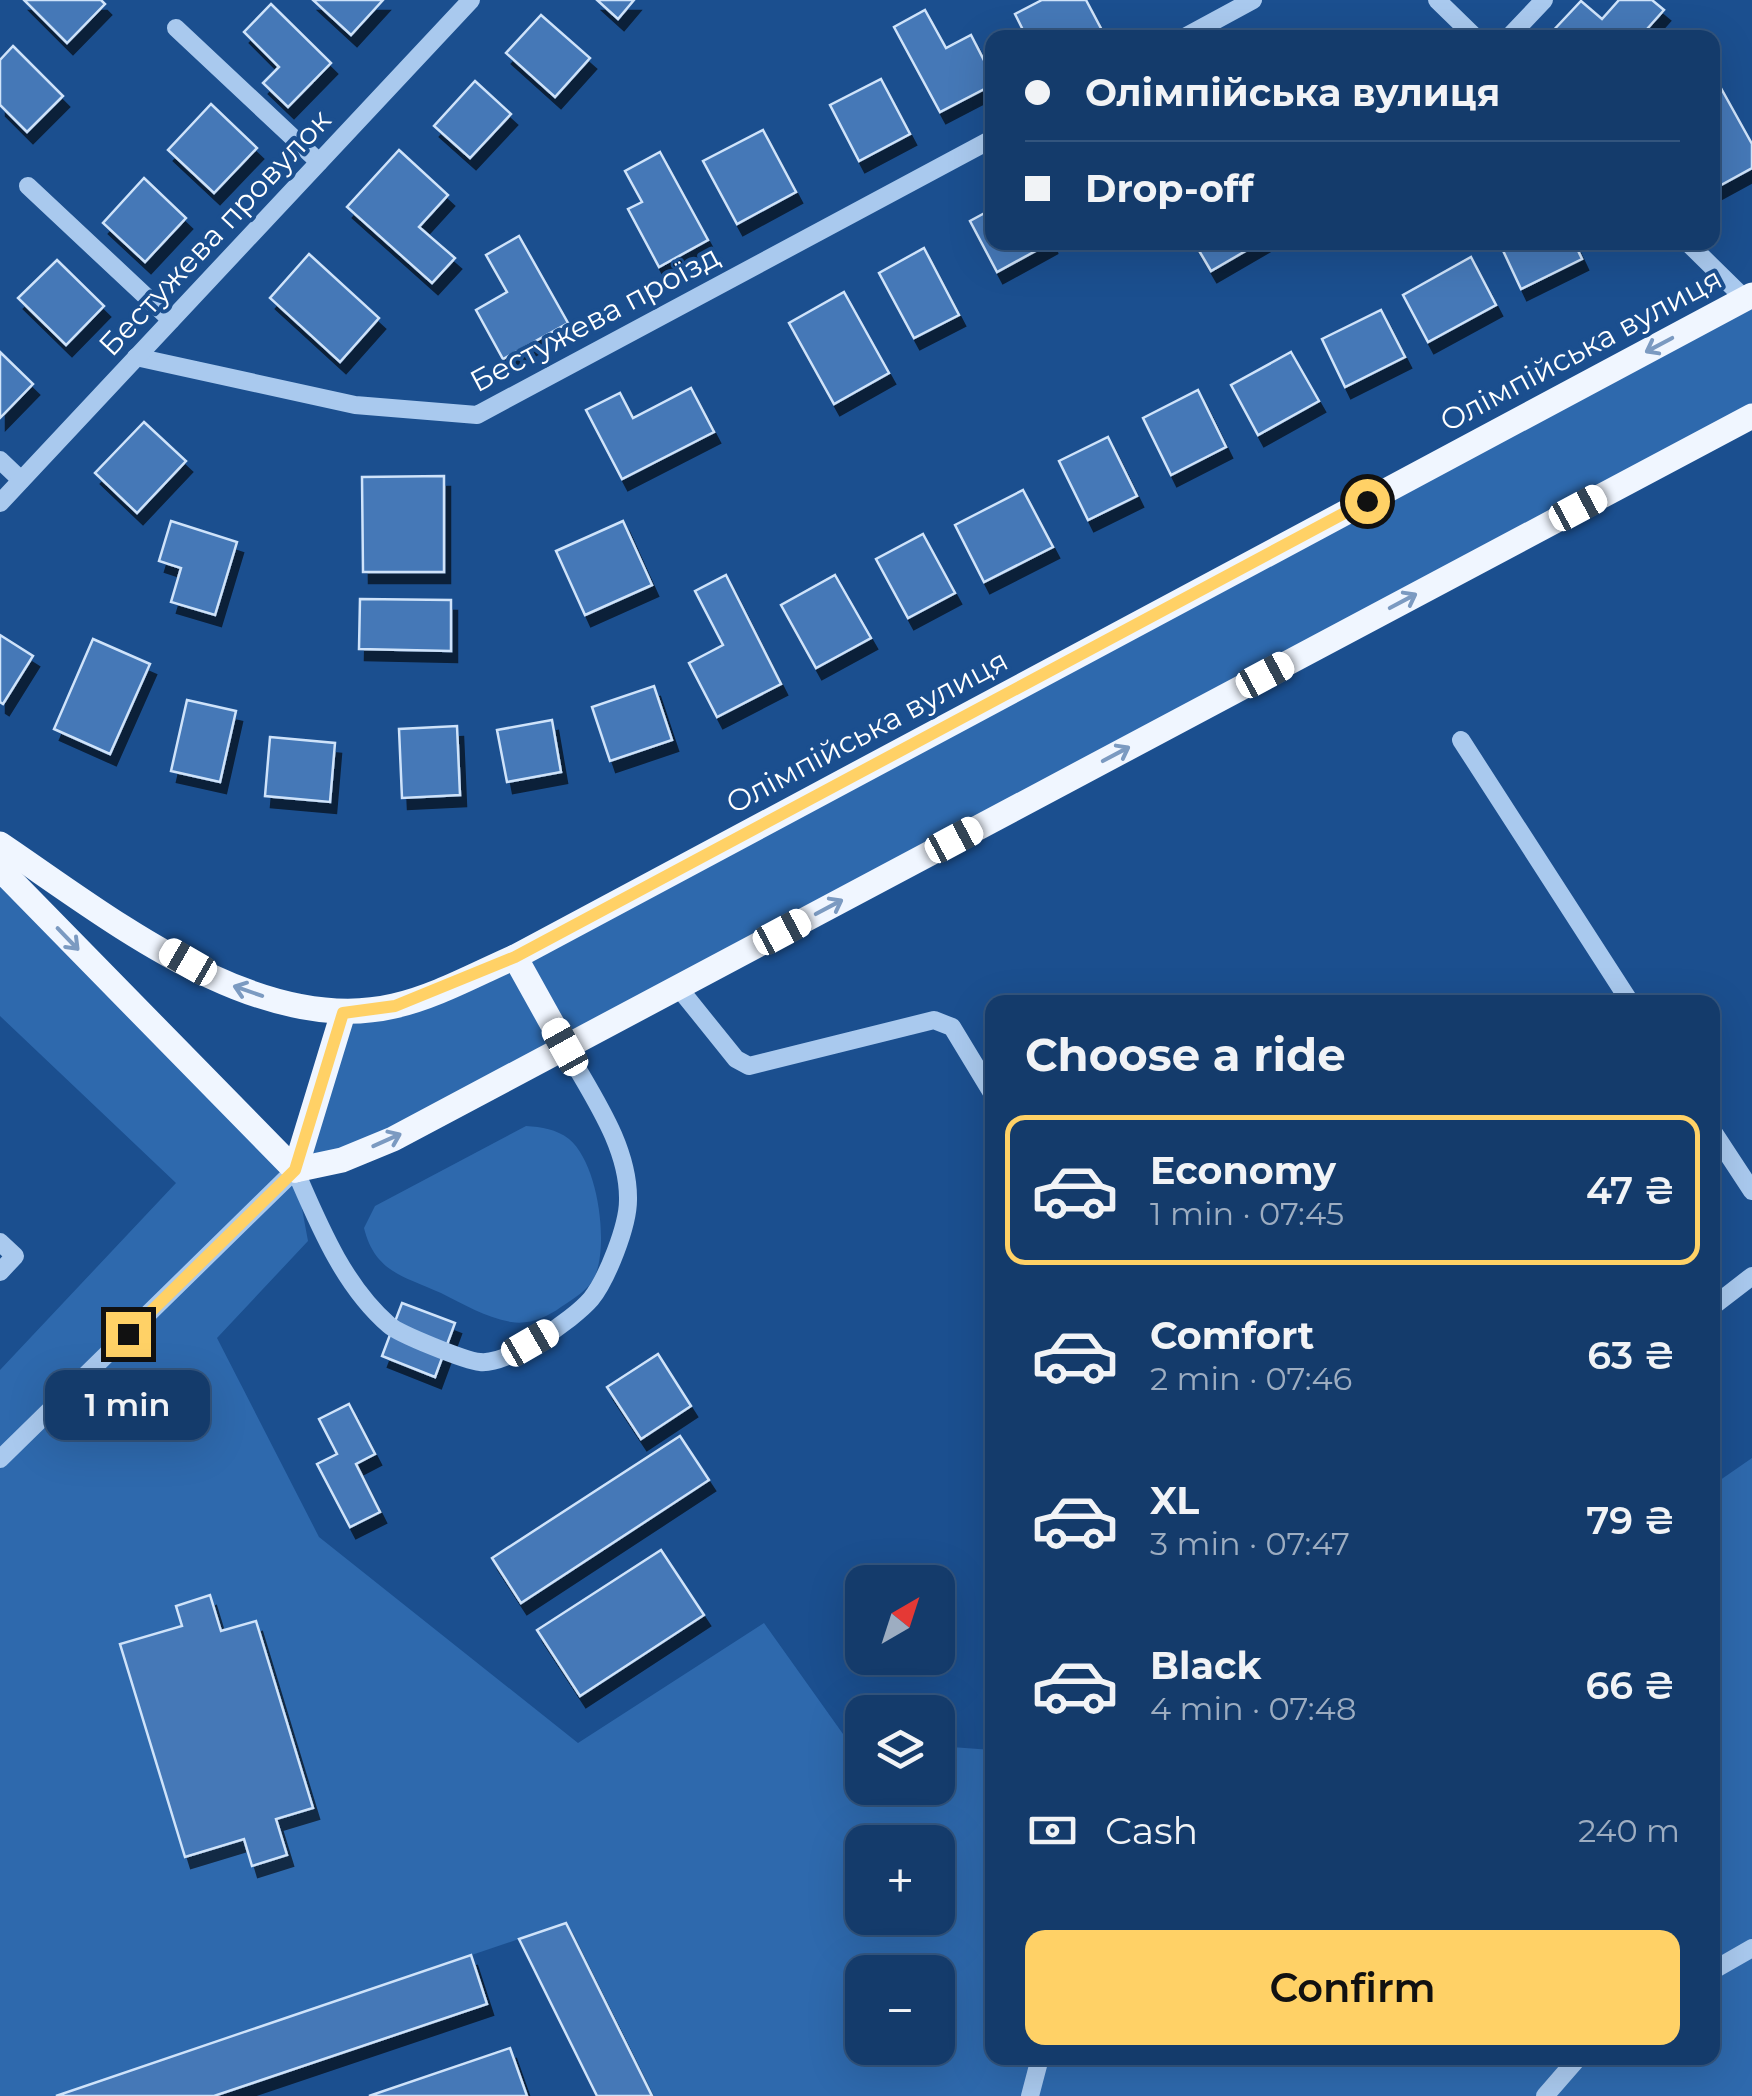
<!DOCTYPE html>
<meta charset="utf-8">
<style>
:root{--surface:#143b6b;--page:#214673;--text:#f1f3f6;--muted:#9dadc1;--line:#33557e;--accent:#ffd166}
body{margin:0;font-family:Montserrat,sans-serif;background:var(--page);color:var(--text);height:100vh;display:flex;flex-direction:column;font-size:38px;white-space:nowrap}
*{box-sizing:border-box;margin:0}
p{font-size:32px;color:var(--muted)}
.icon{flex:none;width:55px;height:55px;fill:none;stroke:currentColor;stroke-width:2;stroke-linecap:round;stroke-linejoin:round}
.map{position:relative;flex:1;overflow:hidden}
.panel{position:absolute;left:985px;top:995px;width:735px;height:1070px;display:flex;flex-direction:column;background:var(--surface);border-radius:20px;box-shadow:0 10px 40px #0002,0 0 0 2px var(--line)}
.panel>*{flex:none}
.banner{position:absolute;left:985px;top:30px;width:735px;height:220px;border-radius:20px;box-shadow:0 10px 40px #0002,0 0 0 2px var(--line);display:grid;align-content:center;height:220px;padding:0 40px;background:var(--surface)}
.needle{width:65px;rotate:39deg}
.controls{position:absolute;left:845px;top:1565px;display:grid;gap:20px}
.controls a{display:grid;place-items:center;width:110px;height:110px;border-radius:20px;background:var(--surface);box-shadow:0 10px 40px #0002,0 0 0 2px var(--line);font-size:50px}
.end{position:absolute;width:45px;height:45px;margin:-22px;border:12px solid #ffd166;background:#111;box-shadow:0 0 0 5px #111}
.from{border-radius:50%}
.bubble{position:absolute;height:70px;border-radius:20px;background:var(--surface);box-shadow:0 10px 40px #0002,0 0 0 2px var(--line);font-size:32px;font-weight:600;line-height:70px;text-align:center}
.car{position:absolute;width:30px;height:60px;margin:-30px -15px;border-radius:12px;box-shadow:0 0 8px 2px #0007;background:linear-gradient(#fff 24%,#345 0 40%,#fff 0 76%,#345 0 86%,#fff 0)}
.banner b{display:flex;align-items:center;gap:35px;height:95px;font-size:38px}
.banner b+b{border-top:2px solid var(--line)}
.banner i{width:25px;height:25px;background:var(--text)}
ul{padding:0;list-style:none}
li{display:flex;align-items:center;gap:30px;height:150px;margin:0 20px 15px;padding:0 20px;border:5px solid transparent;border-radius:20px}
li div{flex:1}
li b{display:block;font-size:38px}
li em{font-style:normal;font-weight:600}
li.selected{border-color:var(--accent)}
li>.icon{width:90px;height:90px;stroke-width:1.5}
h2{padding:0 40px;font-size:45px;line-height:120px}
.pay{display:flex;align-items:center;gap:25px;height:110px;padding:0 40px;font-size:38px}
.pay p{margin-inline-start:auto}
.action{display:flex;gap:20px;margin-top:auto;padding:20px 40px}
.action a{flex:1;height:115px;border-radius:20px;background:var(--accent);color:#111;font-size:40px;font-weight:600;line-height:115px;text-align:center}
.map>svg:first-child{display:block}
.green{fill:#2e69ad;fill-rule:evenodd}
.building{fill:#4478b7;stroke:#cfe3fa;stroke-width:2.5;filter:url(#shadow)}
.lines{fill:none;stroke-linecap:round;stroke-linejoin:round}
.minor{stroke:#a9c9ee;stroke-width:18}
.major{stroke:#f0f6ff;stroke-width:25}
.oneway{stroke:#7b9ac1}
.route{stroke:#ffd166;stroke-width:12}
.labels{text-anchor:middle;stroke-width:8;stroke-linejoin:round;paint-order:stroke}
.street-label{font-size:30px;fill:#fff;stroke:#1b4f8f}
</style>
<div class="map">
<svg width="1752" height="2096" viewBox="0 0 1752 2096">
<defs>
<filter id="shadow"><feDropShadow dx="6" dy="11" stdDeviation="0" flood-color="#0009"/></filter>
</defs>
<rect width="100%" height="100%" fill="#1b4f8f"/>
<g class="green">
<path d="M1752,295v121l-1359,723 -98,32 13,70 -91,97 102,199 259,206 186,-120 84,118 14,1v46h76v-42l54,4v308h720l1,-573 39,-27v638h-1100l-86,-173 -510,173h-56v-726l176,-187 -176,-167v-147l295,301 48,-157 52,-7zM862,1842h76v76h-76zM862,1972h76v76h-76z"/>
<path d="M526,1126c16,1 30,3 43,13 29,24 40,104 26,137 -6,14 -22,23 -34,31 -14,10 -31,18 -50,15 -24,-4 -48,-18 -70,-29 -38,-17 -66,-21 -77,-65l11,-22z"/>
</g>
<g class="building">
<path d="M24,0h77l4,4 -38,39z"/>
<path d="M313,0h70l-32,35z"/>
<path d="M597,0h37l-16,19z"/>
<path d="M1042,0h44l19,36 -78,2 -12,-24z"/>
<path d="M1619,0h33l12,10 -25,28 -90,-3 32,-34 21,18z"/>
<path d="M271,4l60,59 -43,44 -25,-24 16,-16 -35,-35z"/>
<path d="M925,10l21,38 25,-13 21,41v9l-52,27 -46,-85z"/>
<path d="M541,15l49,43 -35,39 -49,-44z"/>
<path d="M13,46l50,50 -36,36 -27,-27v-45z"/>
<path d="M1712,72l40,72v24l-40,22z"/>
<path d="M881,79l29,55 -51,27 -29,-56z"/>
<path d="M475,81l36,33 -41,44 -36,-32z"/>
<path d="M211,104l46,44 -43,45 -46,-43z"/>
<path d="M763,130l33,62 -59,32 -34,-63z"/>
<path d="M399,150l49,45 -29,32 36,31 -23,25 -85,-76z"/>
<path d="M660,152l48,88 -49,27 -31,-58 14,-7 -17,-31z"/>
<path d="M144,178l42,40 -41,44 -42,-39z"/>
<path d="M992,209v33h60l-55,30 -27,-51z"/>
<path d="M519,236l49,87 -65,36 -27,-49 31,-18 -21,-37z"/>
<path d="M1194,242h67l-50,29z"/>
<path d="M1499,242h75l8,17 -61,30z"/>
<path d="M924,248l35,67 -45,23 -35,-65z"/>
<path d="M309,254l70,64 -39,44 -70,-64z"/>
<path d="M1471,257l25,48 -68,37 -25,-47z"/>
<path d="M57,260l47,46 -38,39 -48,-47z"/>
<path d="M844,292l45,81 -55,31 -45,-81z"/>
<path d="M1381,310l24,47 -60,30 -23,-48z"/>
<path d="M0,352l33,32 -33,34z"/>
<path d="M1291,352l28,49 -61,34 -27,-50z"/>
<path d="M691,388l23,44 -92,47 -36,-69 34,-17 13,25z"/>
<path d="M1198,390l28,57 -55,28 -28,-57z"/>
<path d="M144,422l42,39 -49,52 -42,-40z"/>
<path d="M1108,437l29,59 -49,24 -29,-59z"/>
<path d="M444,476v96h-81l-1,-95z"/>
<path d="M1023,490l30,57 -69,35 -29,-57z"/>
<path d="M171,521l66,21 -22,73 -44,-13 10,-34 -22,-7z"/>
<path d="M623,521l29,64 -67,30 -29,-64z"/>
<path d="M923,534l32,59 -47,25 -32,-59z"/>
<path d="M726,575l55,109 -64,33 -28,-54 34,-18 -28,-54z"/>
<path d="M835,575l36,63 -55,30 -35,-63z"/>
<path d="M360,599l91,1v51l-92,-2z"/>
<path d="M0,635l33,21 -30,48 -3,-2z"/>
<path d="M93,639l57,25 -40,90 -56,-25z"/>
<path d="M654,686l18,54 -62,21 -18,-54z"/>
<path d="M187,700l49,11 -16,71 -49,-11z"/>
<path d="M552,720l9,52 -54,10 -10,-52z"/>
<path d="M457,726l3,69 -58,3 -3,-69z"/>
<path d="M270,737l65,6 -5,59 -65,-6z"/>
<path d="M402,1303l53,20 -20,54 -53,-21z"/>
<path d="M658,1354l33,52 -50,33 -34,-52z"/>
<path d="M349,1404l26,50 -19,10 24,48 -30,15 -33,-63 20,-10 -18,-35z"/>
<path d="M680,1436l29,44 -188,123 -29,-45z"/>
<path d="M661,1550l43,65 -124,81 -43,-66z"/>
<path d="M210,1595l11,36 35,-10 57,187 -37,11 11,36 -35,11 -8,-27 -59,18 -65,-213 62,-18 -6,-20z"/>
<path d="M566,1923l86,173h-55l-78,-157z"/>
<path d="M471,1955l16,49 -273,92h-158z"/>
<path d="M510,2048l17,48h-158z"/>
</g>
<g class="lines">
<g class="minor">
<path d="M1437,0l39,38"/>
<path d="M176,28l143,134"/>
<path d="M1183,38l70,-38"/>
<path d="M1508,38l36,-38"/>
<path d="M28,186l143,134"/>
<path d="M1687,242l58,57"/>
<path d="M136,357l219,48 122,10 515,-276"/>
<path d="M0,460l21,20"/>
<path d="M0,503l471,-503"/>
<path d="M1461,740l169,262"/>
<path d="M678,987l58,72 13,7 185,-46 18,7 40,66"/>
<path d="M1712,1130l40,61"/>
<path d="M0,1242l15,14 -15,16"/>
<path d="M1712,1307l40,-31"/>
<path d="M0,1459l295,-289c24,55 48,115 94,155 10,9 77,36 91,37 28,3 93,-42 111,-63 16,-20 37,-73 37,-99 1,-55 -38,-107 -63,-153"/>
<path d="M1712,1971l40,-23"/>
<path d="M1030,2096l10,-38"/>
<path d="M1545,2096l33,-38"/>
</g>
<g class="major">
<path d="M0,844c107,72 257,194 394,162 41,-9 82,-32 121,-49l1237,-662"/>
<path d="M0,869l295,301"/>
<path d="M515,957l50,90"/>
<path d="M295,1170l47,-10 51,-21 1359,-723"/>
<path d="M295,1170l48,-157"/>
</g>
</g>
<defs><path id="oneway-shaft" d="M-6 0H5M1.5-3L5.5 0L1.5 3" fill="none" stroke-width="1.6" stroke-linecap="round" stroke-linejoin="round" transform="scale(2.5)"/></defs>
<g class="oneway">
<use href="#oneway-shaft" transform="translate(1659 345) rotate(152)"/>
<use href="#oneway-shaft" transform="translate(1403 601) rotate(-28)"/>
<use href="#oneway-shaft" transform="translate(1116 754) rotate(-28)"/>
<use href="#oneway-shaft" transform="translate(829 907) rotate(-28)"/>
<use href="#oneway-shaft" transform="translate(68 939) rotate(46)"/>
<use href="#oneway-shaft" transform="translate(248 991) rotate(-161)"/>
<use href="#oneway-shaft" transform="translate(387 1140) rotate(-24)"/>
</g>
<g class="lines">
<path class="route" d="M128,1334l167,-164 48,-157 52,-7 120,-49 852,-456"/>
</g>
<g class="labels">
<g class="street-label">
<text transform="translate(215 233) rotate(-47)" y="10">Бестужева провулок</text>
<text transform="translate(595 319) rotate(-28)" y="10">Бестужева проїзд</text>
<text transform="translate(1581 350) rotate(-28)" y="10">Олімпійська вулиця</text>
<text transform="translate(867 732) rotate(-28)" y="10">Олімпійська вулиця</text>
</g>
</g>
</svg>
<div class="controls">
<a><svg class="needle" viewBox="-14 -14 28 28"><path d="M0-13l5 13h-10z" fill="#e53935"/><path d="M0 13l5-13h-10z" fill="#9dadc1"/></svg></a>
<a><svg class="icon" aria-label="layers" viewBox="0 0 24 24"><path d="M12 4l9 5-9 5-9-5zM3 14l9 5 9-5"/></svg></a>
<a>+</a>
<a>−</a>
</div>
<i class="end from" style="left:1367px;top:501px"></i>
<i class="end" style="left:128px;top:1334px"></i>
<div class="bubble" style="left:45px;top:1370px;width:165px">1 min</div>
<i class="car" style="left:1578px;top:508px;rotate:62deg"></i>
<i class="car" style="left:1265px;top:675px;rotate:62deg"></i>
<i class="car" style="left:954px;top:840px;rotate:62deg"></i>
<i class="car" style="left:782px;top:932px;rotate:62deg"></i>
<i class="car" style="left:188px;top:962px;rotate:300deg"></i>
<i class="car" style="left:565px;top:1047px;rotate:331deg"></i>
<i class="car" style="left:530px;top:1343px;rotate:60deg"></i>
<div class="banner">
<b><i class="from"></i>Олімпійська вулиця</b>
<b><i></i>Drop-off</b>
</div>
<section class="panel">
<h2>Choose a ride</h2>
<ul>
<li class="selected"><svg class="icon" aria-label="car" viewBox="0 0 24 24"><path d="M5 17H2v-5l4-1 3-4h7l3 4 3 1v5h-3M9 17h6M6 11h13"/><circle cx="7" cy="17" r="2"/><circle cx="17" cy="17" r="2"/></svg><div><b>Economy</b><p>1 min · 07:45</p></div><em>47 ₴</em></li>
<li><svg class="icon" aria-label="car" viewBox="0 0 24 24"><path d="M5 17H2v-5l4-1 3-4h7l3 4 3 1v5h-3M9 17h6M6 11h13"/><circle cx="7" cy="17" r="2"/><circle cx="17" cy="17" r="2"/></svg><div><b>Comfort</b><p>2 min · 07:46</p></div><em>63 ₴</em></li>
<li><svg class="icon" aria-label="car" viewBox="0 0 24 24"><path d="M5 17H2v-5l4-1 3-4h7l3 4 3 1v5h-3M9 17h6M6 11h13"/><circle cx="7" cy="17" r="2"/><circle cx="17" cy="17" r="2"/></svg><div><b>XL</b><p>3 min · 07:47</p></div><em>79 ₴</em></li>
<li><svg class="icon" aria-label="car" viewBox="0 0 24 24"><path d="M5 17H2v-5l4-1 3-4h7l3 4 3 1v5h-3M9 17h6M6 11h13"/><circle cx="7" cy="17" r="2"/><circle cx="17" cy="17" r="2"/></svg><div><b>Black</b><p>4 min · 07:48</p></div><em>66 ₴</em></li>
</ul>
<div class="pay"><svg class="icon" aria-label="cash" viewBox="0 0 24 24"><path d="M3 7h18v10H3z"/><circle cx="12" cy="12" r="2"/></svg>Cash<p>240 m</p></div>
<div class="action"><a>Confirm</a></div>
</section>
</div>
